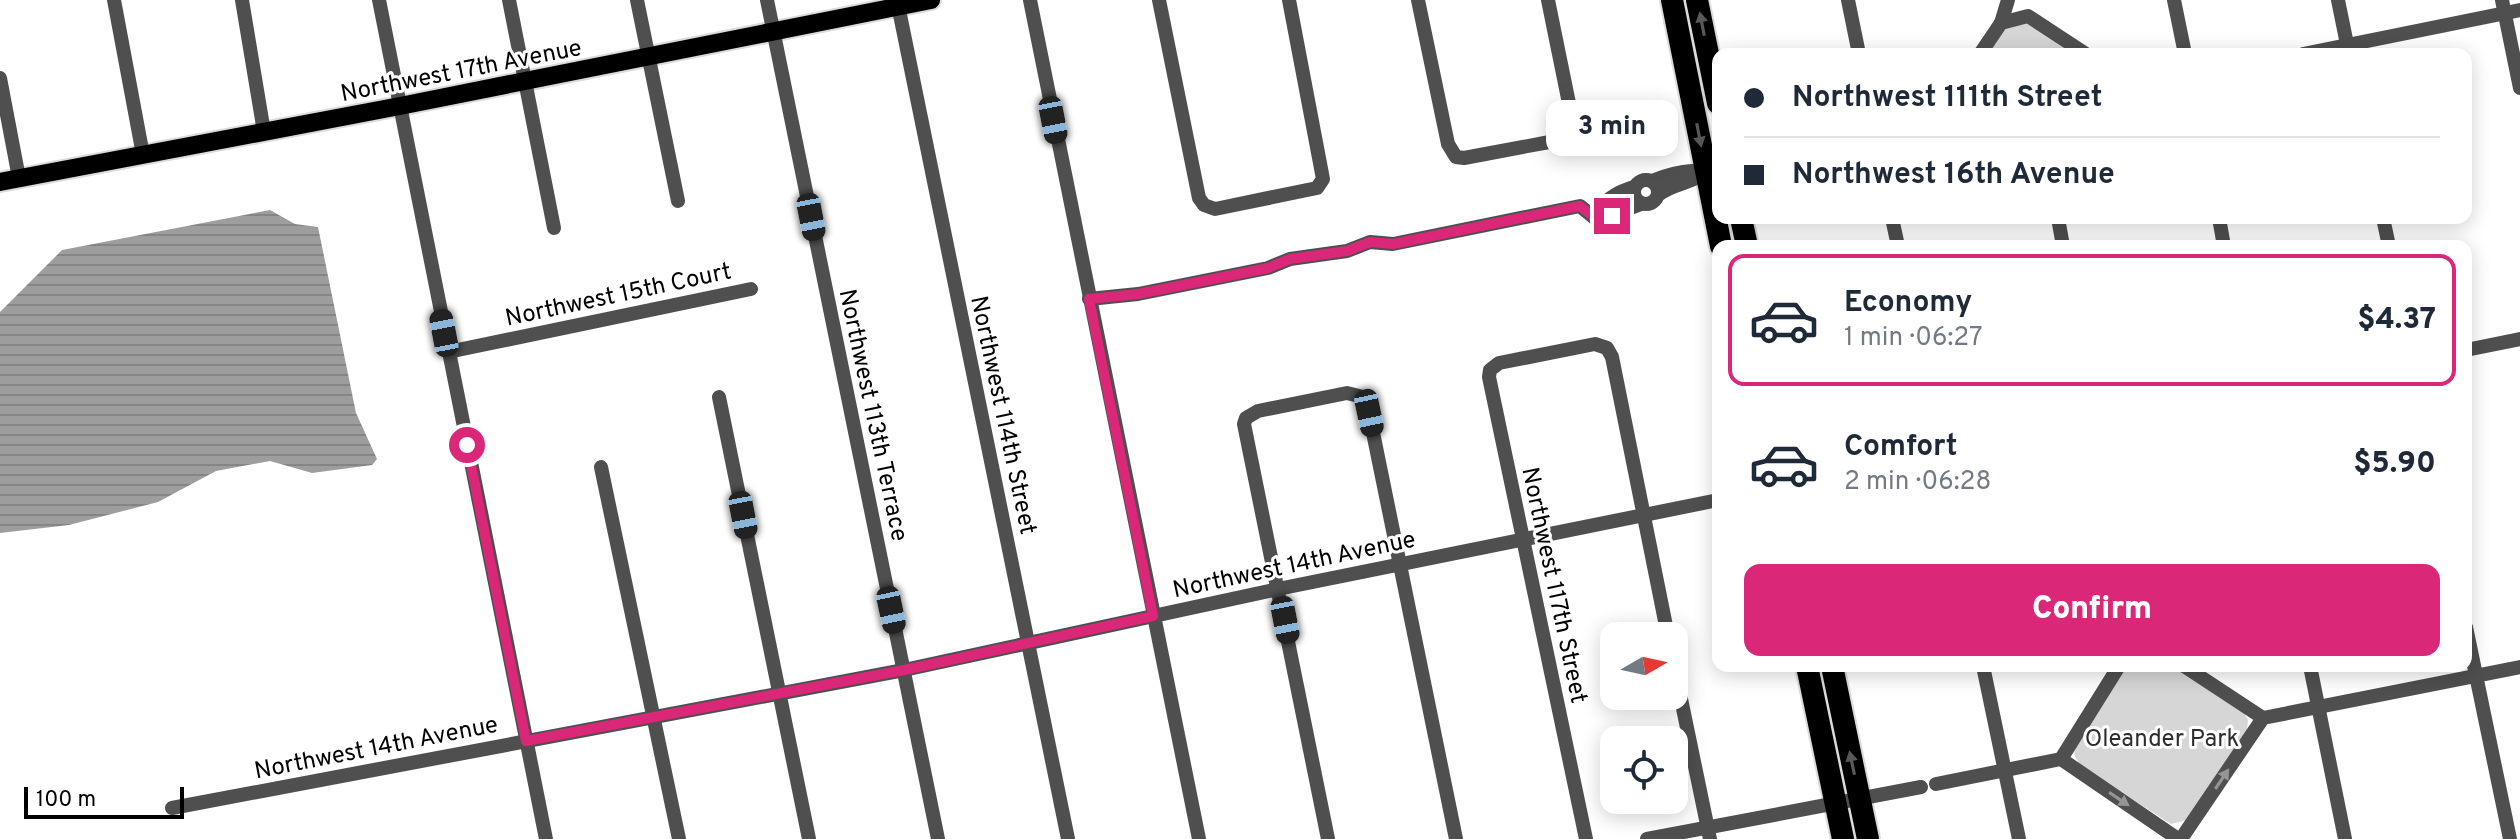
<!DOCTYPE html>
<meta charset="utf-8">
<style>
:root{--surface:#fff;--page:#f2f2f3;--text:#1f2937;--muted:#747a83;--line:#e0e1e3;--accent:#db2777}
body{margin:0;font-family:Overpass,sans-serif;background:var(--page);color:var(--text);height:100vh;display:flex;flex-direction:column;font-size:30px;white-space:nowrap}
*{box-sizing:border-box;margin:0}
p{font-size:26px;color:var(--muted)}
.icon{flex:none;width:44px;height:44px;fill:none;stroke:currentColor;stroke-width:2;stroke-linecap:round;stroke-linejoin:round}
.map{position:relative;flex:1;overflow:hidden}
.details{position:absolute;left:1712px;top:240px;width:760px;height:432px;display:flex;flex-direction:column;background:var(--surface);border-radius:16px;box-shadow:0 4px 20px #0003}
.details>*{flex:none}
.hud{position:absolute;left:1712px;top:48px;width:760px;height:176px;border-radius:16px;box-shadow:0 4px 20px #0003;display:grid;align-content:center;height:176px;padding:0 32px;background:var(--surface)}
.needle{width:52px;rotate:81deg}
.buttons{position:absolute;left:1600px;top:622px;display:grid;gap:16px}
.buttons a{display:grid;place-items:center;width:88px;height:88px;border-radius:16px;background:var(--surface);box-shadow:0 4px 20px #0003;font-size:40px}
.scale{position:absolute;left:24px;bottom:20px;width:160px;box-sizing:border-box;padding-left:8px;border:4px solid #000;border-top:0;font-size:22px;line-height:28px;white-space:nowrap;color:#000;-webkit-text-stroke:6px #fff;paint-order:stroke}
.end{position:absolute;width:36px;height:36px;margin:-18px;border:10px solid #db2777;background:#fff;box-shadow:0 0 0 4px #fff}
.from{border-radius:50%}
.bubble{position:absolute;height:56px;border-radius:16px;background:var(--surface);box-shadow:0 4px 20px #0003;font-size:26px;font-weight:800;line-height:56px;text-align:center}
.car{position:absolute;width:24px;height:48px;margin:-24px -12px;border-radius:10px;box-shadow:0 0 6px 2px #0007;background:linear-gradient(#222 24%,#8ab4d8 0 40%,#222 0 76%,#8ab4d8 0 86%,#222 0)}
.hud b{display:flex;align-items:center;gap:28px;height:76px;font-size:30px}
.hud b+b{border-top:2px solid var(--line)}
.hud i{width:20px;height:20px;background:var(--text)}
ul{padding:14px 0 0;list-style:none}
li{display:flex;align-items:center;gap:24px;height:132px;margin:0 16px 12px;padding:0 16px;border:4px solid transparent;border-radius:16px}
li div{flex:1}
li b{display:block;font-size:30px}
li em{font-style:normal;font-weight:800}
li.on{border-color:var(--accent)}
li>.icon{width:72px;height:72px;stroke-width:1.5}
.button{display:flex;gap:16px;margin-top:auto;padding:16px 32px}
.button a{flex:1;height:92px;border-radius:16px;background:var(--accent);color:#fff;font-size:32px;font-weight:800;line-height:92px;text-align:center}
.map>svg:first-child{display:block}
.park{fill:#d6d6d6}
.water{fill:url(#water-rules)}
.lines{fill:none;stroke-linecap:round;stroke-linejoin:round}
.major-casing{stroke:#dbdbdb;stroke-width:22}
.highway-casing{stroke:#dbdbdb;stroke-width:26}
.minor{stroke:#4f4f4f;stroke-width:14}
.major{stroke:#000;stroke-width:18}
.highway{stroke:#000;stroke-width:22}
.oneway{fill:#595959}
.oneway2{fill:#959595}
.route{stroke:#db2777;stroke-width:10}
.labels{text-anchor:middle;stroke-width:6;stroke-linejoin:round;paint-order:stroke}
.street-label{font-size:24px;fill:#000;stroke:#fff}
.park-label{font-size:24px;fill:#2d2d2d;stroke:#fff}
</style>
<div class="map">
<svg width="2520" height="839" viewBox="0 0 2520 839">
<defs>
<pattern id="water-rules" width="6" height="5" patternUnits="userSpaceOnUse" patternTransform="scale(2)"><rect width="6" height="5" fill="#9d9d9d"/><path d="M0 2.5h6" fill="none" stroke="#858585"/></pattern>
</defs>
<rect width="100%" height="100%" fill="#fff"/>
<g class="park">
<path d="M2030,23l47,31h-91l17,-26z"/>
<path d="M2127,666h47l70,47 4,7 -1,10 -55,89 -21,5 -90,-58 -6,-9 -1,-8z"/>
</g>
<path class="water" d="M270,210l25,14 23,3 38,186 21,46 -5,6 -60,8 -42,-12 -54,10 -58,31 -89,23 -69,8v-221l62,-62z"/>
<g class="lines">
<g class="major-casing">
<path id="major" d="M0,182l400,-76 531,-106"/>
</g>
<g class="highway-casing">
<g id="highway">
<path d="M1672,0l49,246"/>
<path d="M1697,0l21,103"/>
<path d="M1741,218l6,28"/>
<path d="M1807,666l36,173"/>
<path d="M1832,666l36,173"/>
</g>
</g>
<g class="minor">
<path d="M114,0l29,155"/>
<path d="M242,0l22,132"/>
<path d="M379,0l167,839"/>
<path d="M509,0l45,228"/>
<path d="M637,0l41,201"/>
<path d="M767,0l171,839"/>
<path d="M897,0l171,839"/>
<path d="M1030,0l169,839"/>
<path d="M1159,0l40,198 5,7 11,4 102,-21 6,-9 -34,-179"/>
<path d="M1418,0l30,144 8,13 8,1 96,-18 8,-4 5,-13 -25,-123"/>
<path d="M1848,0l11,54"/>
<path d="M2174,0l11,54"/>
<path d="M2338,0l11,54"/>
<path d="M2502,0l18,88"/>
<path d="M2001,23l7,-23"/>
<path d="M1980,54l21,-31 27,-7 58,38"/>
<path d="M2303,54l217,-44"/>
<path d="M0,78l19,100"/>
<circle cx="1646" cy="192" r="12"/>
<path d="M1652,181c12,-5 25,-9 39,-10 9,-1 17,1 27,-1"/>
<path d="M1658,195c15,-12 33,-11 48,-23"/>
<path d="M1591,213c19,-14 19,-18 43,-26"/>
<path d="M1892,218l6,28"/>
<path d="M2058,218l5,28"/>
<path d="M2219,218l5,28"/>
<path d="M2383,218l6,28"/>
<path d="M1089,299l49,-5 130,-26 22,-9 57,-8 23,-9 23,2 187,-38 22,18 13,-10 26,-10"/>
<path d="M2466,350l54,-11"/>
<path d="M448,352l303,-63"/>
<path d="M719,397l90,442"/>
<path d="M601,467l78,372"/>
<path d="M2466,627l44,212"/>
<path d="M1674,665l36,174"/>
<path d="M1983,666l36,173"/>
<path d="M2184,666l79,52"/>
<path d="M2310,666l35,173"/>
<path d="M2061,759l58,-93"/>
<path d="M1936,784l125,-25 117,80"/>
<path d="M172,808l732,-138 374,-81 440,-89"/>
<path d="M1328,839l-84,-415 2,-6 12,-7 89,-18 16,4 6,16 87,426"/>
<path d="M1586,839l-97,-462 1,-7 9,-7 96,-19 12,4 5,9 56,279"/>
<path d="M1647,839l274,-52"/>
<path d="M2181,839l82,-121 257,-51"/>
</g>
<use href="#major" class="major"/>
<use href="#highway" class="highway"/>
</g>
<defs><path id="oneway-solid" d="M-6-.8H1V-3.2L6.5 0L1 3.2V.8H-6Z" transform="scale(2)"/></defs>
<g class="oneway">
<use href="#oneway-solid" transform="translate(1702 24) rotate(-101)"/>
<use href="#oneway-solid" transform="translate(1699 135) rotate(79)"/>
<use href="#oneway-solid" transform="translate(1852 763) rotate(-102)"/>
</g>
<g class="oneway2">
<use href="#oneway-solid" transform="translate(2222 779) rotate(-56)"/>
<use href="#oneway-solid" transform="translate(2119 799) rotate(34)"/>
</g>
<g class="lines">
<path class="route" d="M467,445l59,296 378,-71 249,-54 -64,-317 49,-5 130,-26 22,-9 57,-8 23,-9 23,2 187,-38 22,18 10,-8"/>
</g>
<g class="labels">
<g class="street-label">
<text transform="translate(461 70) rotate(-11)" y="8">Northwest 17th Avenue</text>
<text transform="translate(618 294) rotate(-12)" y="8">Northwest 15th Court</text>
<text transform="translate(874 415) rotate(78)" y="8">Northwest 113th Terrace</text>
<text transform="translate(1004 415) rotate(78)" y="8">Northwest 114th Street</text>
<text transform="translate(1294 564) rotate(-12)" y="8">Northwest 14th Avenue</text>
<text transform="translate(1555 585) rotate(78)" y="8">Northwest 117th Street</text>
<text transform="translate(376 747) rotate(-11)" y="8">Northwest 14th Avenue</text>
</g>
<g class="park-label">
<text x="2162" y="746">Oleander Park</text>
</g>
</g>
</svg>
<div class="buttons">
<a><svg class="needle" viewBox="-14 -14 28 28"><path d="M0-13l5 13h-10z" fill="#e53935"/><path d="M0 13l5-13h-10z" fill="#747a83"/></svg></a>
<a><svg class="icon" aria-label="locate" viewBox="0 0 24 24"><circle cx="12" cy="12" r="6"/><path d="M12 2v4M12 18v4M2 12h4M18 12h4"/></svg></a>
</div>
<div class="scale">100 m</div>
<i class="end from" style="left:467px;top:445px"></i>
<i class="end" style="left:1612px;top:216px"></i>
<div class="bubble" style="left:1546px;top:100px;width:132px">3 min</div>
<i class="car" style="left:1053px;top:120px;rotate:169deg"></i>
<i class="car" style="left:811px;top:217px;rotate:169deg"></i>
<i class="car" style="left:444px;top:333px;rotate:349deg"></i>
<i class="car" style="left:1369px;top:413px;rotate:168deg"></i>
<i class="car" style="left:743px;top:515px;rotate:169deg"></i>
<i class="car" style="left:891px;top:610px;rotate:168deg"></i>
<i class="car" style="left:1285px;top:620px;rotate:169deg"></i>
<div class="hud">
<b><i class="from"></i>Northwest 111th Street</b>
<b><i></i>Northwest 16th Avenue</b>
</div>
<section class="details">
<ul>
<li class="on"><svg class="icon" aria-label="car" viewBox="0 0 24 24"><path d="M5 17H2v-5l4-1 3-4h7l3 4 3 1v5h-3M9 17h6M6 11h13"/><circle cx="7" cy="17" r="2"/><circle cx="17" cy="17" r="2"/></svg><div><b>Economy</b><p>1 min · 06:27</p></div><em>$4.37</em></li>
<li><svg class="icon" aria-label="car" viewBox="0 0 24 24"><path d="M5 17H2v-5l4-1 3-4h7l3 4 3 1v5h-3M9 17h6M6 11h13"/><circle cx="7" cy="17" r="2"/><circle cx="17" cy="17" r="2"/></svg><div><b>Comfort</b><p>2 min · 06:28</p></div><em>$5.90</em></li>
</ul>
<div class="button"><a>Confirm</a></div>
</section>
</div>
